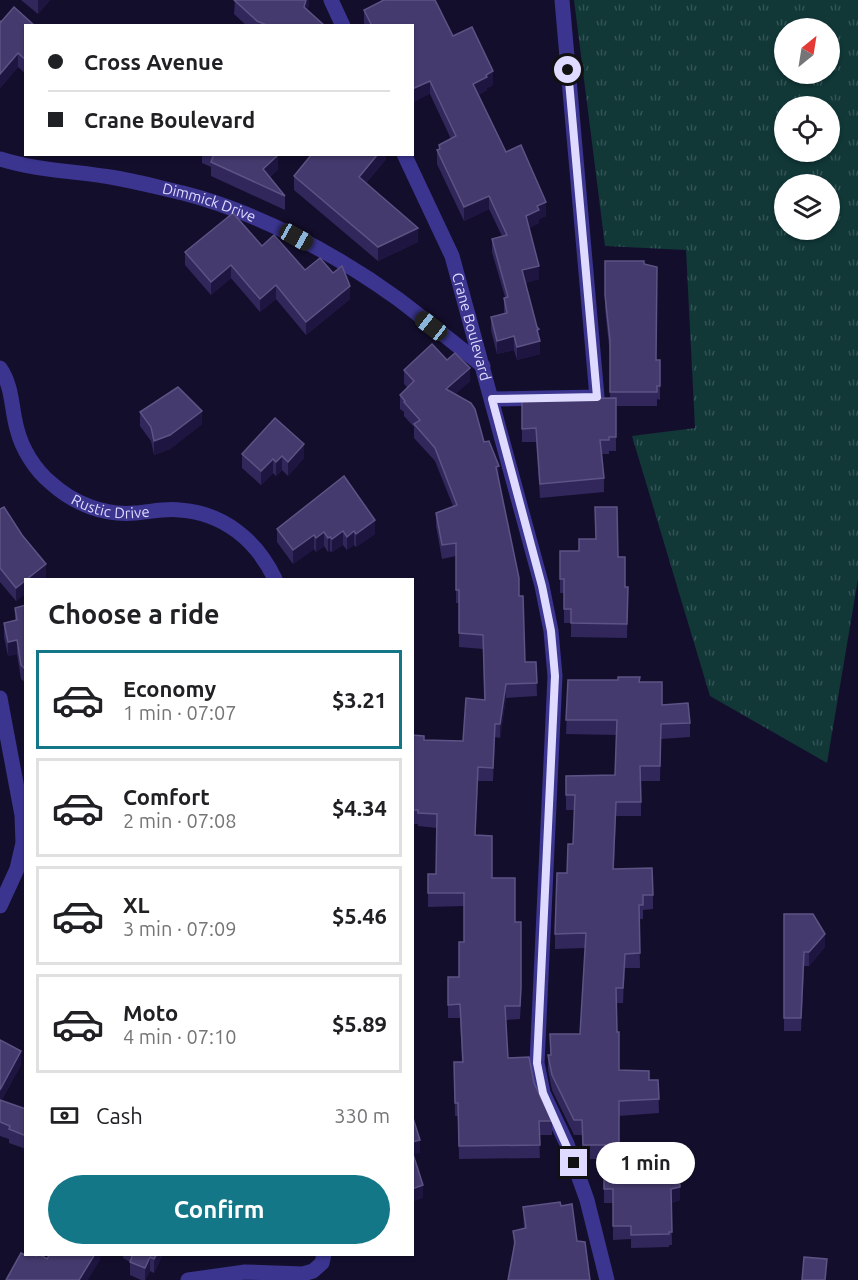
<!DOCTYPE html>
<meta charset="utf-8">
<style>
:root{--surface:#fff;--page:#f2f2f2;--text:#202124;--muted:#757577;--line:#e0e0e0;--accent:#147787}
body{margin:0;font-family:Ubuntu,sans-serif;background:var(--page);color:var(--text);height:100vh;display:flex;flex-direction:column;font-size:22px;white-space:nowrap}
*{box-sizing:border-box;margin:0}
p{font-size:20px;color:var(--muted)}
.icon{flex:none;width:33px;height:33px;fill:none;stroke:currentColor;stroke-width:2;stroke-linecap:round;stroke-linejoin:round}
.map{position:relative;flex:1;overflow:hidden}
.details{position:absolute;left:24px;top:578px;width:390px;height:678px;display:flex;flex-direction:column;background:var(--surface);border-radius:0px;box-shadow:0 2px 4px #0004}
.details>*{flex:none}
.guide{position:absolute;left:24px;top:24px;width:390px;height:132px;border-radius:0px;box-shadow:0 2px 4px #0004;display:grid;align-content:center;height:132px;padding:0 24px;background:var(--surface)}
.needle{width:39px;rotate:30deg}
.tools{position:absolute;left:774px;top:18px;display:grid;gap:12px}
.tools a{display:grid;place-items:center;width:66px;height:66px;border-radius:50%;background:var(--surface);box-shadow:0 2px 4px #0004;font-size:30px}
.end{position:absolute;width:27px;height:27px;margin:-14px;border:8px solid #dfdaff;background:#111;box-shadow:0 0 0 3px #111}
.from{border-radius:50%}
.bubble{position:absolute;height:42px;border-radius:21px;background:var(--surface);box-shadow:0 2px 4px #0004;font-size:20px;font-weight:600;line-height:42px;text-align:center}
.car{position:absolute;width:18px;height:36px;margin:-18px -9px;border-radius:8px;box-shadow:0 0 4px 2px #0007;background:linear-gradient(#222 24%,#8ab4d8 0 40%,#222 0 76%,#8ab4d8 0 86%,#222 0)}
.guide b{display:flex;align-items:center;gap:21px;height:57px;font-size:22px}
.guide b+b{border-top:2px solid var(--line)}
.guide i{width:15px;height:15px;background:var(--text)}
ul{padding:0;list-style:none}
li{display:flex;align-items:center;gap:18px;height:99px;margin:0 12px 9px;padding:0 12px;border:3px solid var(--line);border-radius:0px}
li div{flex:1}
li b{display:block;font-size:22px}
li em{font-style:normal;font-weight:600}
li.active{border-color:var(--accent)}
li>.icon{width:54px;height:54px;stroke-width:1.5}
h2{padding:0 24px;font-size:27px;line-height:72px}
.pay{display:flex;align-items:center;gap:15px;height:66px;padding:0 24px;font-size:22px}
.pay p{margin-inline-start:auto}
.button{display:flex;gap:12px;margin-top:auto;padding:12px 24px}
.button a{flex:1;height:69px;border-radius:36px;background:var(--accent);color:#fff;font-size:24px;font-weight:600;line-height:69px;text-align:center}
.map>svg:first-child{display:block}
.grass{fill:url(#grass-tufts);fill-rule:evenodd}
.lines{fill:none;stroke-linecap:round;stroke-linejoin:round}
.street{stroke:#3b3590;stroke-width:15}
.wall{fill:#32275b}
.shaded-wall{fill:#1e1541}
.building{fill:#453a6d;stroke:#5d5384;stroke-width:1.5}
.route{stroke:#dfdaff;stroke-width:8}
.labels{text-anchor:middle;stroke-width:5;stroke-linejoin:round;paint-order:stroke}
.street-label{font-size:15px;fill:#dfdaff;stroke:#140e2d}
</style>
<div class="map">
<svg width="858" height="1280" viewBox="0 0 858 1280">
<defs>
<pattern id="grass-tufts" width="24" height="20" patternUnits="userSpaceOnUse" patternTransform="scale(1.5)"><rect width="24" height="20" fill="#113737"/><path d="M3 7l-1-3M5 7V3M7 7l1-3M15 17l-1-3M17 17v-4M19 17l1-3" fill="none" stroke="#335355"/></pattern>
</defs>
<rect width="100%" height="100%" fill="#140e2d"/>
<path class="grass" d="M574,0h284v579l-31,184 -117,-67 -78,-260 63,-8 -9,-178 -81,-4zM784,28h46v46h-46zM784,106h46v46h-46zM784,184h46v46h-46z"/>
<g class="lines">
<g class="street">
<path d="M331,0l12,26"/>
<path id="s1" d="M404,154l48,102 90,330 9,45 4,45 -18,387 6,30 24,51 20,56 20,80"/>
<path id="s2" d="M0,159c38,12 78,12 116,19 23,4 45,10 67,15 74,19 153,61 215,106 29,22 57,45 85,67"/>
<path id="s3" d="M0,368c13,19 11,40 17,61 5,20 18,41 34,54 22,20 53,33 84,30 15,-1 30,-5 45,-3 44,3 77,31 95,69"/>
<path d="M492,399l105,-2 -35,-397"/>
<path d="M0,698l22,117 1,28 -6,26 -17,37"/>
<path d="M188,1280l57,-8 58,2 10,-3 9,-8 2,-9"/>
</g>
</g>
<g class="wall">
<path d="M21,0h29l-12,14z"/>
<path d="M235,0h74v5l-2,5 18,16h-78l-13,-12z"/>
<path d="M381,0h54l18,36 40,49 -6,3v2l-9,5 28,57 40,64 -7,3v4l-10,5 10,51 -14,4 14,53 1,18 -23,6 -3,-10 -17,4 -6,-24v-13l13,-4v-15l1,-1 -13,-45v-13l10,-3 -13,-27 -25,12 -27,-57v-14l2,-1v-4l12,-6 -21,-45 -18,-68h-47l-1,-3v-13l17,-9z"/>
<path d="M0,21l1,1 25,4v48l-8,-7 -18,21z"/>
<path d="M202,154h75l1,15 -8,8 15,19v14l-74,-34v-9l-9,-4z"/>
<path d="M386,154v5l-20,24 52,59 -40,19 -84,-71v-14z"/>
<path d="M262,246l43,24 45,29 -44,36 -30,-36 -16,13 -29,-34 -20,17 -26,-30v-13z"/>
<path d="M605,261l51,99h4v40l-3,-1v7h-41v45h-7v3h-7l2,24v14l-64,6 -4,-56h-14v-43l88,-1v-43l-5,-46z"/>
<path d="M447,360l23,21 -15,13 29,48 15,38 20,116 6,66h11l1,34 -31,2 -6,40 -5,-1 -2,44h-15l-3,54 17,43 23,44h6v79l-1,18 -14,1 2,38 26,25 18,38v14h-13l1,23 -81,1 -1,-43h-3l-1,-54h8l-2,-44h-12v-41h11l5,-35v-36l-36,1v-33h8l1,-46 -19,-2v-2h-6v-89l12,5 39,1 21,-41 -1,-51 -24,-2v-44h-3v-47l-14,3 -6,-33v-13l17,-7 -18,-45 -21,-23v-11l-10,-11v-4l-4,-3v-14l8,-7 -4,-4v-14z"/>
<path d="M140,412l62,12 -32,25 -16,6 -3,-14 -11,-15z"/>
<path d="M242,454l62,4 -16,18 -6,-6 -6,6 -3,-3 -12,12 -19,-17z"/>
<path d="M344,476l31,58 -19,13 -2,-2 -7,5 -4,-5 -11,7 -2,-1 -2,1 -4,-6 -8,6 -2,-3 -21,15 -16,-22v-13z"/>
<path d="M0,509l46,68 -30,24 -16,-19z"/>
<path d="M560,551l58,6 7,30h3l-1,51 -56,-1v-14h-7v-30h-4z"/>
<path d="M26,605v78l-5,-4 -4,-25 -9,2 -4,-19v-14l11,-3v-12z"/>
<path d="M568,680l71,2 23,23 28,18v14l-29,2 -1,42h-19v35h-25l-2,53 39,26v14l-10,1v9h-4l1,49h-15l-2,35h-7l1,29 2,38 30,10h9l1,33 -40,3v35l61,49 -9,3 1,42h-3v2l-38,1v-9l-18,1v-37h-9v-44h-21l-1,-24h-8l-22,-45 -4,-20v-15h2l30,-21 5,-86 -30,1v-15l18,-90 1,-34h-8v-34l49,-1 1,-40 -50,-1z"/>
<path d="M784,914l41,33 -16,19h-5l-3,65h-17z"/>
<path d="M0,1040l21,25 -20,36 25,8v40l-17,-6v-4l-9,-3z"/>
<path d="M561,1206l16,35 -63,9 -1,-19 11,-2 -1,-22z"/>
<path d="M123,1254h40l-9,19 -4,-2 -5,9h-4l-11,-5v-13l-7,-4z"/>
</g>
<g class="shaded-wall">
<path d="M38,0h12l-12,14z"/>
<path d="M306,0h3v5l-5,16v-14z"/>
<path d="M18,53v14l-18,21v-14z"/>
<path d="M493,71v14l-6,3v2l-14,7v-13z"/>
<path d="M430,81v13l-18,9v-14z"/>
<path d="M378,154h8v5l-27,32v-14z"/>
<path d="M278,155v14l-15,14v-14z"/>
<path d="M489,196v13l-25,12v-14z"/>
<path d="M546,202v14l-7,3v4l-13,7v-14l11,-10z"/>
<path d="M418,228v14l-40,19v-14z"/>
<path d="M231,265v13l-20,17v-13z"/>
<path d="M539,266v13l-17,5v-14z"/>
<path d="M276,285v14l-16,13v-13z"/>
<path d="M350,286v13l-44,36v-13z"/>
<path d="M539,329l1,25 -23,6v-13z"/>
<path d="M514,336v14l-17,4v-13z"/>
<path d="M470,368v13l-24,22v-14z"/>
<path d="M202,411v13l-32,25 -16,6v-14z"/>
<path d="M304,444v14l-16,18v-14z"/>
<path d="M282,456v14l-6,6v-14z"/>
<path d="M273,459v14l-12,12v-14z"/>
<path d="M499,466v14l-3,-13z"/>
<path d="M375,520v14l-19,13v-13z"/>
<path d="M343,531v14l-11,7v-13z"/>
<path d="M354,531v14l-7,5v-13z"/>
<path d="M324,532v14l-8,6v-14z"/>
<path d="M314,535v14l-21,15v-14z"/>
<path d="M330,537v14l-2,1v-14z"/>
<path d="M46,564v13l-2,2h-17z"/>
<path d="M26,580v14l-10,7v-13z"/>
<path d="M17,640v14l-9,2v-14z"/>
<path d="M506,684v14l-6,40v-14z"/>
<path d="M495,724v13l-2,44v-13z"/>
<path d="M478,767v14l-3,68v-14z"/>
<path d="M825,934v13l-16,19v-14z"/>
<path d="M804,952v14l-3,65v-13z"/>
<path d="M625,954v14l-2,35v-15z"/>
<path d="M21,1051v14l-21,38v-13z"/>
<path d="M420,1140v13l-8,2v-13z"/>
<path d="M423,1185v13l-11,4v-13z"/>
<path d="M680,1187v13l-9,3v-14z"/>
<path d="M95,1254h5v6l-12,20h-9z"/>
<path d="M157,1254h6l-9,19v-14z"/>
<path d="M150,1257v14l-5,9v-12z"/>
</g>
<g class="building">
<path d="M234,0h72l-2,7 21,19h-56l-12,-5z"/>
<path d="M384,0h51l18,36 19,-9 21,44 -7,4 1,2 -14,7 33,68 15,-7 25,57 -9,4 2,4 -13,6 13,50 -17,4 15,57 2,2 -2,1 3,11 -23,6 -3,-11 -17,5 -6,-24 16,-4 -3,-15 4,-1 -16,-58 15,-4 -18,-39 -25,11 -27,-57 3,-1 -1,-4 17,-9 -26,-55 -18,8v-63h-40l-8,-16z"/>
<path d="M14,7l21,19h-9v34l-8,-7 -18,21v-53l1,1z"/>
<path d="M214,154l64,1 -15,14 22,27 -74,-34z"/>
<path d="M312,154h66l-19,23 59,51 -40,19 -84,-71z"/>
<path d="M233,213l29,33 12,-11 31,35 15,-12 13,15 9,-7 8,20 -44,36 -30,-37 -16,14 -29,-34 -20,17 -26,-30z"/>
<path d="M605,261h39v3l13,3 -1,93h4v26h-3v6h-47v-51l-5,-46z"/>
<path d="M432,344l15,16 8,-7 15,15 -24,21 25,14 4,6 9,33 5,-1 10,25 -3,1 23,111v18h4l2,66h11l1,21 -31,1 -6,40h-5l-2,44 -15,-1 -3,68 17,1v42h23v44h6v66l-1,18h-15l3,52 21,-1 5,26 18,38h-13l1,24 -81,1 -1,-43h-3l-1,-41h9l-3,-58 -12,1v-28h11v-35h5v-49h-36v-19h8l1,-60 -19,-1v-3h-6v-75l12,1v4l39,1 3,-43 19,2 -2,-65 -24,-2v-43h-3v-47l-14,2 -6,-32 21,-8 -22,-57 -21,-24 6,-4 -16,-18 1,-1 -5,-6 14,-14 -10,-11z"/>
<path d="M178,387l24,24 -32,24 -16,6 -3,-14 -11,-15z"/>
<path d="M616,398v39h-7v3h-9l4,38 -64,6 -4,-56 -14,1v-30z"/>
<path d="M275,418l29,26 -16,18 -6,-6 -6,6 -3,-3 -12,12 -19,-17z"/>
<path d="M344,476l31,44 -19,14 -2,-3 -7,6 -4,-6 -11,8 -2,-2 -2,1 -4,-6 -8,6 -2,-3 -21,15 -16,-21z"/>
<path d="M4,507l18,28 24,29 -19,15h-1v1l-10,8 -16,-20v-59z"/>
<path d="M595,507h22l1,50h7v30h3l-1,37 -56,-1v-14h-7v-30h-4v-28h19v-12h17z"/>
<path d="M26,605v65l-5,-5 -4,-25 -9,2 -4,-19 13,-3 -2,-12z"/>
<path d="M618,677h22l-1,5h23v23l26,-2 2,20 -29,1 -1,42h-20l1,36h-25l-3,67 39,-1 1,27h-10v10h-4l1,48 -15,1 -2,34h-7l1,44h2v38l30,1v9h9l1,19 -40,2v44h-36l-1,-25h-8l-22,-45 -4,-20h3l-1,-21h30l6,-101 -31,1 2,-61h10l1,-29h5l2,-49h-9v-19l49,-1 2,-55h-51l2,-40h50z"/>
<path d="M784,914h29l12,20 -16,18h-5l-3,66h-17z"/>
<path d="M0,1040l21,11 -21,39z"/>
<path d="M0,1100l26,9v27l-17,-7 1,-3 -10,-4z"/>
<path d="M412,1115l8,25 -8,2z"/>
<path d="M679,1150l1,37 -9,2 1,43h-3v2l-38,1v-9h-18v-37h-9v-38z"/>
<path d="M412,1151l11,34 -11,4z"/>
<path d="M560,1202l1,4 11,-2 5,37 8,1 5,38h-82l7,-38 -2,-11 13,-3 -3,-21z"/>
<path d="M21,1253l4,2 1,-1h6l4,2 1,-2h2l8,5 3,-5h45l-16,26h-73z"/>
<path d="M133,1254h24l-3,5 -4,-2 -5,11 -15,-6z"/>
<path d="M804,1257l23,2 -2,21h-23z"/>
</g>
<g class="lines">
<path class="route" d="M568,70l29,327 -105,2 50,187 9,45 4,45 -18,387 6,30 31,70"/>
</g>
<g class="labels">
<g class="street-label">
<text dy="5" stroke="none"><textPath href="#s2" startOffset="214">Dimmick Drive</textPath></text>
<text dy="5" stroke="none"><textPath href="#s1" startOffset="186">Crane Boulevard</textPath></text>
<text dy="5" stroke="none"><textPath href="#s3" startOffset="195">Rustic Drive</textPath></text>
</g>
</g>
</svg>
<div class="tools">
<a><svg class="needle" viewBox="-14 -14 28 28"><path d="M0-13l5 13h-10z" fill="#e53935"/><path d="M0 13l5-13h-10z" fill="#757577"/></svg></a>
<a><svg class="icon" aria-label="locate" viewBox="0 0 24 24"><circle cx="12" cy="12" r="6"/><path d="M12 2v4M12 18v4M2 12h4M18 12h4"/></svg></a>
<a><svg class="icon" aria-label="layers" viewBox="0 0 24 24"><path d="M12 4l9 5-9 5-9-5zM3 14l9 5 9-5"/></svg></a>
</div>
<i class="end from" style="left:568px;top:70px"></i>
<i class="end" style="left:574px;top:1163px"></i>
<div class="bubble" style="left:596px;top:1142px;width:99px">1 min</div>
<i class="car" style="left:296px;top:237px;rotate:119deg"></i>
<i class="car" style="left:431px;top:326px;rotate:308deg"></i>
<div class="guide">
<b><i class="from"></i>Cross Avenue</b>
<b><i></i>Crane Boulevard</b>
</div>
<section class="details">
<h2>Choose a ride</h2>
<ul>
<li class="active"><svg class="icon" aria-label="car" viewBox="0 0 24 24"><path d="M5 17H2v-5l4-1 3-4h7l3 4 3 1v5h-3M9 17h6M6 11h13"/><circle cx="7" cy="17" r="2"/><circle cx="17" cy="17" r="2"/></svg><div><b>Economy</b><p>1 min · 07:07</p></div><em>$3.21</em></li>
<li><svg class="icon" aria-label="car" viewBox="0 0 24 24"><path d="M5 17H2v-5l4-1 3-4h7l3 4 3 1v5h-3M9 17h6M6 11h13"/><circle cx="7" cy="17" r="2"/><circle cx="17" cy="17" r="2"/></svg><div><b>Comfort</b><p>2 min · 07:08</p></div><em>$4.34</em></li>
<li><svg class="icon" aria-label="car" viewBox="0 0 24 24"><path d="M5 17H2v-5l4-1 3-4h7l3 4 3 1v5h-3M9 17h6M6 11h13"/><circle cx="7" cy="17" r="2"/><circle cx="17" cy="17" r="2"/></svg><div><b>XL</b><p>3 min · 07:09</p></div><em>$5.46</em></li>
<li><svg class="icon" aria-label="car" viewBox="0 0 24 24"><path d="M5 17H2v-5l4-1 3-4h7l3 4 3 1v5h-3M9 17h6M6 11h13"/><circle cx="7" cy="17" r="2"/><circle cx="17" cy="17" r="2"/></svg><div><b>Moto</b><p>4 min · 07:10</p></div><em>$5.89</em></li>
</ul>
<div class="pay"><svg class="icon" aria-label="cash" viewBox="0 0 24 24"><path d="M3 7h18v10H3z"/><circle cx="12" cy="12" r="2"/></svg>Cash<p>330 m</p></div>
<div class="button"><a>Confirm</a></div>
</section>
</div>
